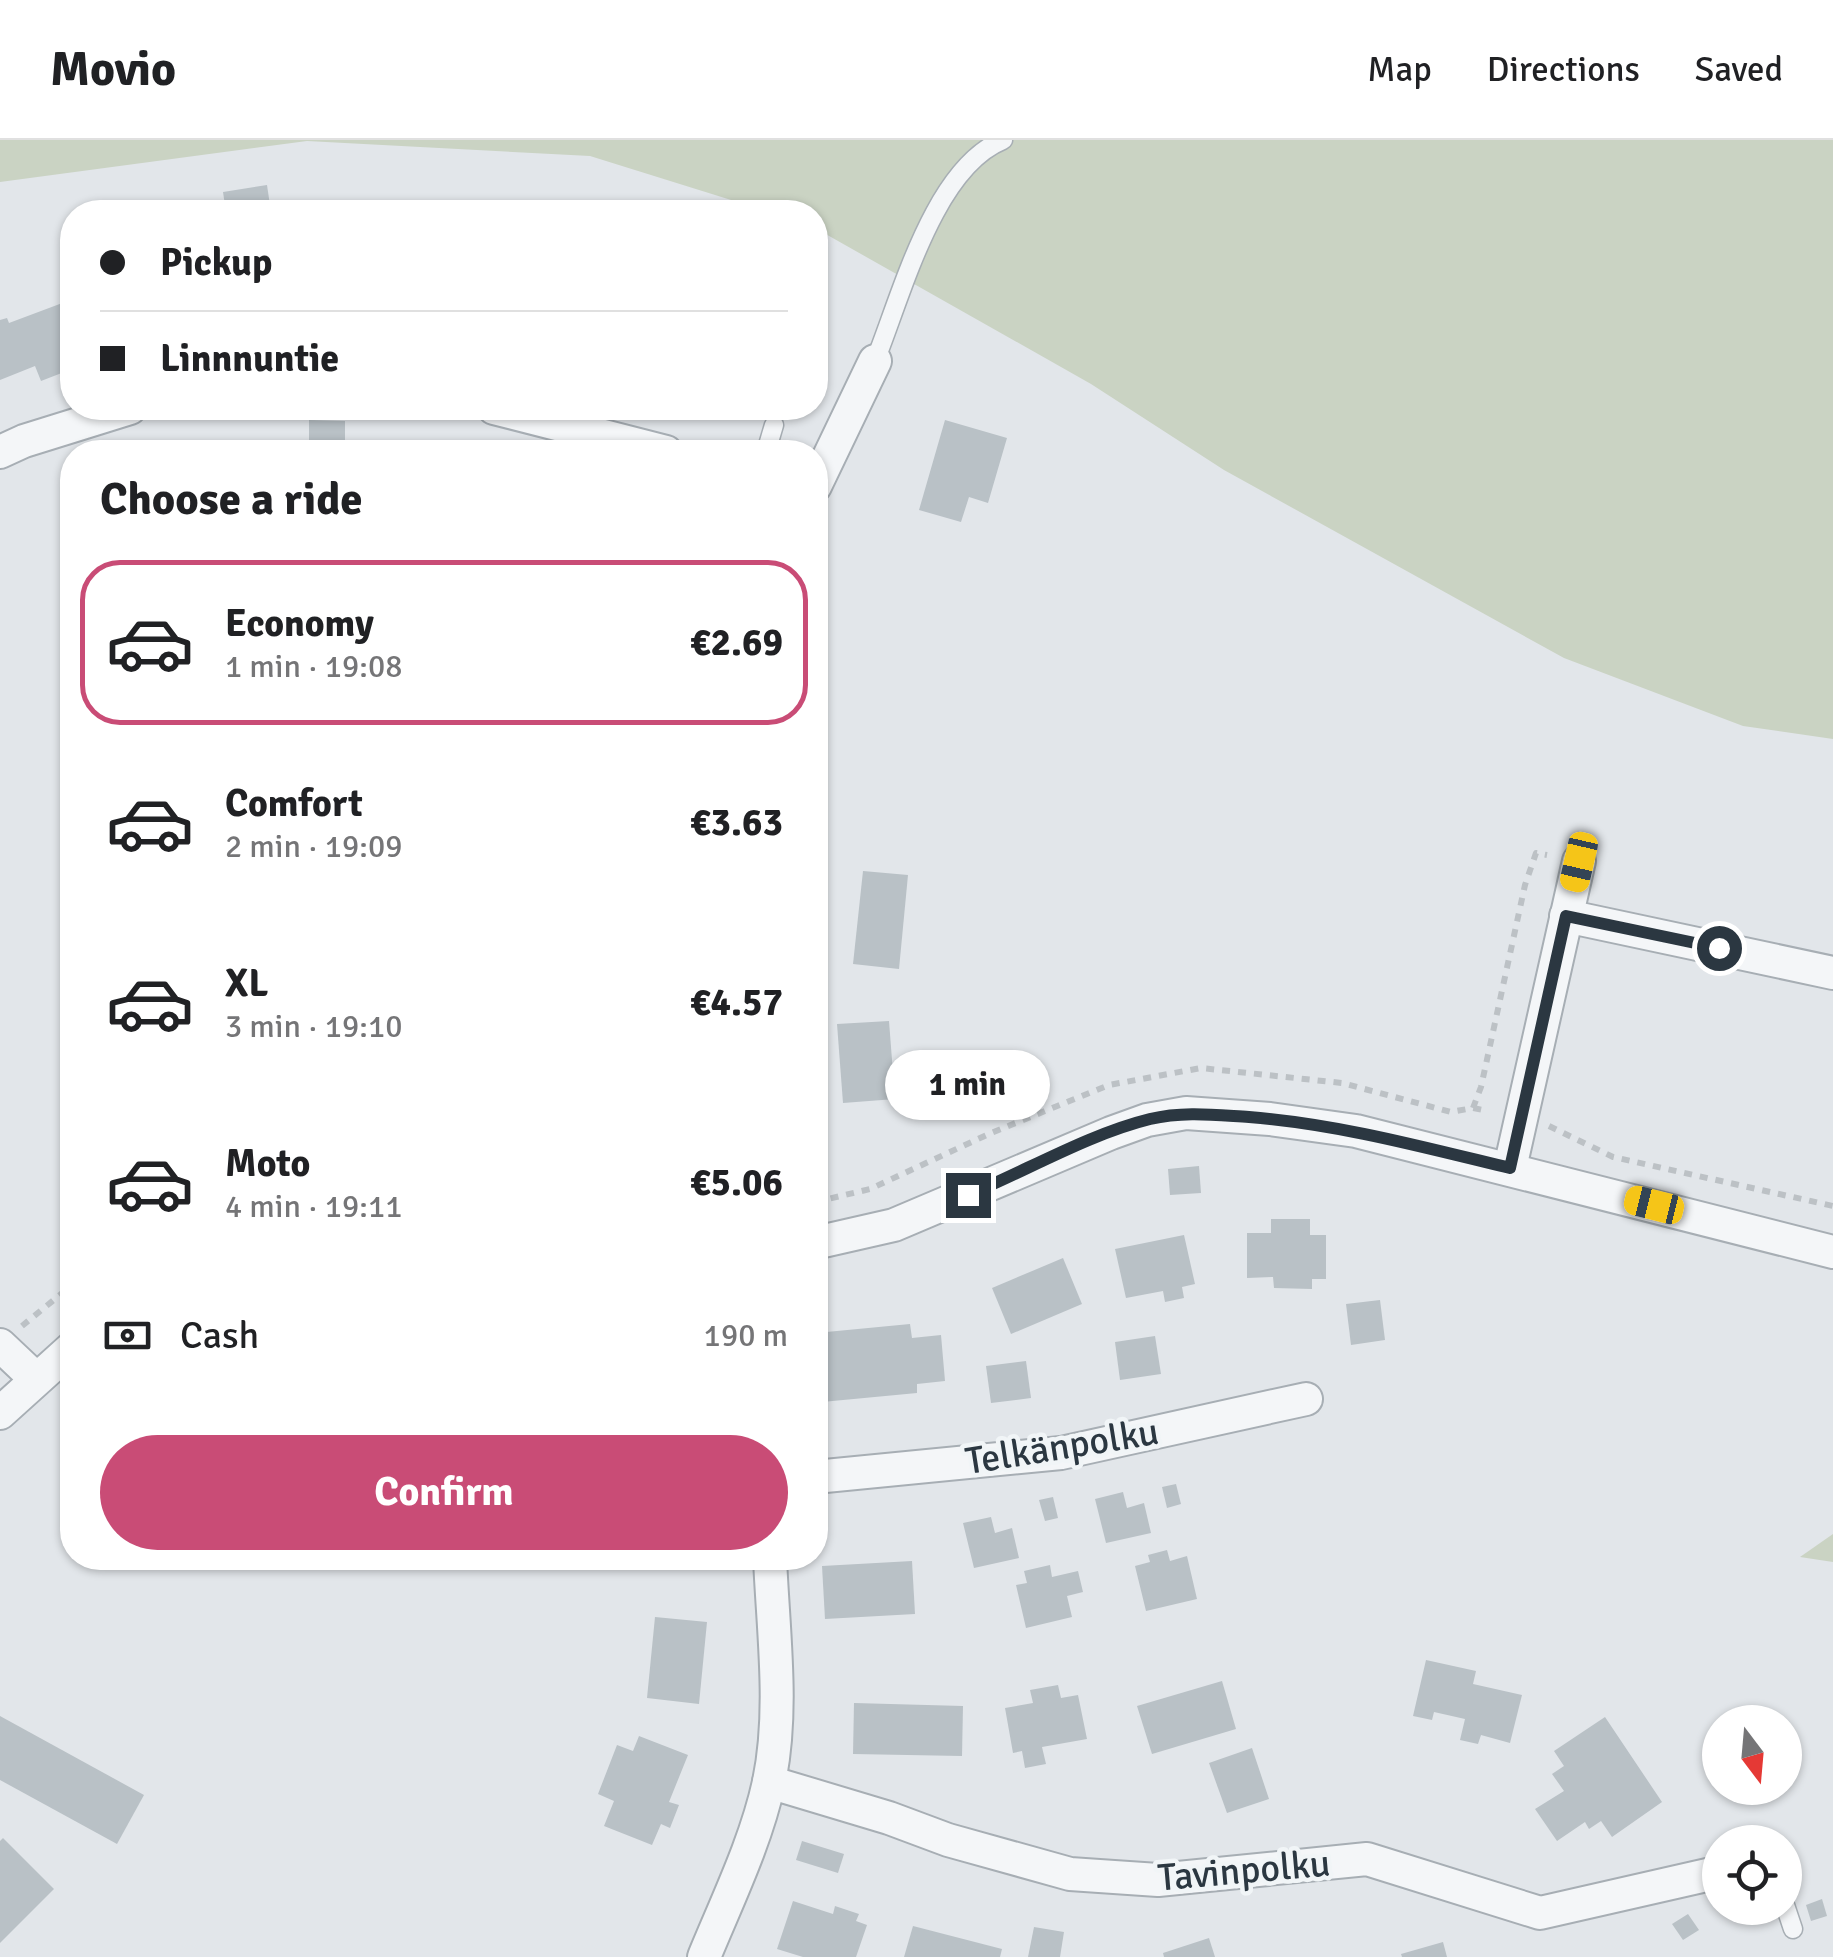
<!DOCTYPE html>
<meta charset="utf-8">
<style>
:root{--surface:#fff;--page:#f2f2f2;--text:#202124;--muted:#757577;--line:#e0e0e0;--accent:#c94c76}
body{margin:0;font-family:Signika,sans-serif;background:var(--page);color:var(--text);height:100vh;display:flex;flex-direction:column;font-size:38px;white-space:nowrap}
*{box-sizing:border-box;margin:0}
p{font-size:32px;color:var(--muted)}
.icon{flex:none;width:55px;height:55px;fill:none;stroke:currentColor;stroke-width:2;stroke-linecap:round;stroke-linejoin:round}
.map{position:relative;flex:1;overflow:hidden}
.sheet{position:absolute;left:60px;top:300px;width:768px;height:1130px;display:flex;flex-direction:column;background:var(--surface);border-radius:40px;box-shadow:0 2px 8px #0004}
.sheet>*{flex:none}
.hud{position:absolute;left:60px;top:60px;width:768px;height:220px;border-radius:40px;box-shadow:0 2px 8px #0004;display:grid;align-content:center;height:220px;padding:0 40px;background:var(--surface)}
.needle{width:65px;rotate:164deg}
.controls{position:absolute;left:1702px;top:1565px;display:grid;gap:20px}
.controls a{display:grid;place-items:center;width:100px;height:100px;border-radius:50%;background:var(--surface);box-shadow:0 2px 8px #0004;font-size:50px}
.end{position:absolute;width:45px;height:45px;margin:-22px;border:12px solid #2b3741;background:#fff;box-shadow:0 0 0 5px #fff}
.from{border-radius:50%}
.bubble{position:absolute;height:70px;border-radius:35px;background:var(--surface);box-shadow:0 2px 8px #0004;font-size:32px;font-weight:700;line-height:70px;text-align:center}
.car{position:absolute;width:30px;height:60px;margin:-30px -15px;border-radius:12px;box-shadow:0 0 8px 2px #0007;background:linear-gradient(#f5c518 24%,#345 0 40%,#f5c518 0 76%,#345 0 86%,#f5c518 0)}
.hud b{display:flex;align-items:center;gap:35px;height:95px;font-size:38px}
.hud b+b{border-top:2px solid var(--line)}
.hud i{width:25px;height:25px;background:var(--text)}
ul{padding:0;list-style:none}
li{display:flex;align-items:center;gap:30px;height:165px;margin:0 20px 15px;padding:0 20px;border:5px solid transparent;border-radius:40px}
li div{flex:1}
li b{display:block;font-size:38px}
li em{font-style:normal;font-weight:700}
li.active{border-color:var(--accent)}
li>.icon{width:90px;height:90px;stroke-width:1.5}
h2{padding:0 40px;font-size:45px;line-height:120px}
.pay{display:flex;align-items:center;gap:25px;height:110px;padding:0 40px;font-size:38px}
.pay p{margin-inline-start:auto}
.action{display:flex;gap:20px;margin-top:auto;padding:20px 40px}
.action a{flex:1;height:115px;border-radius:60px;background:var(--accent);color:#fff;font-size:40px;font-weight:700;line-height:115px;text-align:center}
header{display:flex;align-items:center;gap:60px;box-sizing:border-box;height:140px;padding:0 50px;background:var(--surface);border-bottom:2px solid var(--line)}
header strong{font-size:48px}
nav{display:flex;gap:55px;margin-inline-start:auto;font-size:35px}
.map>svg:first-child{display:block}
.green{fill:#cad3c3}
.building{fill:#b9c1c6}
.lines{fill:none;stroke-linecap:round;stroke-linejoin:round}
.service-casing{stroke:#a7aeb4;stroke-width:21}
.minor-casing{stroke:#a7aeb4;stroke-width:36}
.path{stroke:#bcc1c5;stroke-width:6;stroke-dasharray:8 8;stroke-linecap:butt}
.service{stroke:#f4f6f8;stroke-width:18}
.minor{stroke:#f4f6f8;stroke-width:32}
.route{stroke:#2b3741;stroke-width:12}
.labels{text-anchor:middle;stroke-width:9;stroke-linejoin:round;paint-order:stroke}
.street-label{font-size:38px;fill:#2b3741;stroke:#f1f5f7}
</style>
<header>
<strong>Movio</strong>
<nav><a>Map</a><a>Directions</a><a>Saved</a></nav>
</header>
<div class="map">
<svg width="1833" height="1817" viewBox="0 0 1833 1817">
<rect width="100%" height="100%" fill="#e2e6ea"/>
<g class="green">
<path d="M0,0h1833v599l-90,-13 -179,-68 -340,-188 -133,-86 -276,-156v-16h-45l-180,-56 -283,-15 -307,41z"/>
<path d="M1833,1394v28l-33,-5z"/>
</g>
<g class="building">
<path d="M267,45l4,27h-45l-3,-20z"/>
<path d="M349,61l66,3 3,8h-69z"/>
<path d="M65,162l7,19v36l-4,2 4,10 -31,12 -6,-15 -35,14v-60l7,-2 2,5z"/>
<path d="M309,280l36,1v31h-36z"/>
<path d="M945,280l62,18 -19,65 -19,-6 -8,25 -42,-12z"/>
<path d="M863,731l45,4 -9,94 -46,-5z"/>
<path d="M889,881l6,78 -52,4 -6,-79z"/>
<path d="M1199,1026l2,27 -31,2 -2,-26z"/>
<path d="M1271,1079h39v16h16v44h-14v10l-38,-1 -1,-11 -26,1v-45h24z"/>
<path d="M1184,1095l11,49 -13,3 2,11 -19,4 -2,-11 -37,7 -11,-49z"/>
<path d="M1063,1118l19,46 -71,30 -19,-46z"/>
<path d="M1380,1160l5,40 -34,5 -5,-41z"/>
<path d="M910,1184l2,14 29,-3 4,46 -28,3v9l-95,9 -6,-69z"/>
<path d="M1155,1196l6,38 -41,6 -5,-38z"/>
<path d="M1026,1221l5,37 -40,5 -5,-37z"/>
<path d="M1176,1344l5,20 -14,4 -5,-21z"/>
<path d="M1123,1352l4,16 17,-5 7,30 -45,10 -11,-44z"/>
<path d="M1053,1357l5,21 -13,3 -6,-21z"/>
<path d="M991,1377l4,16 17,-5 7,30 -45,10 -11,-45z"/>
<path d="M1167,1410l3,11 17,-5 10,43 -51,12 -11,-45 15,-4 -2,-7z"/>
<path d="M912,1421l3,53 -90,5 -3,-53z"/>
<path d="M1050,1425l2,12 26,-6 5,21 -16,4 5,21 -46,11 -10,-43 11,-2 -3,-12z"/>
<path d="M655,1477l52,5 -8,82 -52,-6z"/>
<path d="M1426,1520l50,11 -3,13 49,11 -12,48 -29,-8 -3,9 -18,-4 5,-21 -31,-7 -2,8 -19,-4z"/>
<path d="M1222,1541l14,48 -84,25 -15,-48z"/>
<path d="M1058,1545l3,13 17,-3 9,44 -45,8 4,17 -21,4 -3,-17 -9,2 -8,-45 28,-5 -3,-13z"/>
<path d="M854,1563l109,3 -1,50 -109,-2z"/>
<path d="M0,1576l144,79 -27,49 -117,-64z"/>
<path d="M1605,1577l57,85 -50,35 -11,-16 -12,8 -4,-7 -28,19 -22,-32 29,-18 -12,-17 12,-8 -10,-15z"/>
<path d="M639,1596l49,19 -19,47 10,3 -9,23 -9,-4 -9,21 -48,-19 10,-25 -16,-7 19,-49 16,6z"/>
<path d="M1252,1608l17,51 -42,14 -18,-50z"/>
<path d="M3,1698l51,51 -54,54v-102z"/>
<path d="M802,1701l42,13 -6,19 -42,-13z"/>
<path d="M1822,1759l5,17 -16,5 -5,-16z"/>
<path d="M793,1761l40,13 2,-8 24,8 -3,7 11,4 -11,32h-53l-26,-8z"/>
<path d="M1688,1774l11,16 -16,10 -11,-16z"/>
<path d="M913,1786l89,23 -2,8h-96z"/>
<path d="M1034,1787l30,5 -4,25h-32z"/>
<path d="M1209,1798l6,19h-51l-1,-4z"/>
<path d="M1443,1802l4,15h-45l-1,-3z"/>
</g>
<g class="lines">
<g class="service-casing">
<g id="service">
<path d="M875,221c27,-67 59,-193 128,-221"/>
<path d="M766,312l8,-27"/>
<path d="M1785,1765l8,24"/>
</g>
</g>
<g class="minor-casing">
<g id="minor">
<path d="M494,268l172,44"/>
<path d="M0,312l24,-11 106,-33"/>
<path d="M815,346l60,-125"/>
<path d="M1566,776l267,57"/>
<path d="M1510,1028l69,-307"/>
<path d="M815,1103l79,-18 217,-92 36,-13 39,-7 84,6 86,12 477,121"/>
<path d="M0,1205l36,34"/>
<path d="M0,1273l72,-65"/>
<path d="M815,1337l246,-24 245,-54"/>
<path d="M769,1642l120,36 59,22 122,34 88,6 209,-21 173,54 180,-41"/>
<path d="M704,1817c23,-56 52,-115 65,-175 15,-72 4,-151 1,-224"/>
</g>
</g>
<g class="path">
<path d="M1473,968l8,-21 44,-202 11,-32 11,2"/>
<path d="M1549,986l64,31 220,49"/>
<path d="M815,1062l55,-13 121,-56 118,-48 92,-17 141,15 109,29 22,-4 15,3"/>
<path d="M22,1186l50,-41"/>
</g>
<use href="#service" class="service"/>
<use href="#minor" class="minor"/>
</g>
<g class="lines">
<path class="route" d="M968,1055c58,-24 121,-61 182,-76 34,-8 65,-4 99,-2 89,7 174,30 261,51l56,-252 153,32"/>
</g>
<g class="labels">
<g class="street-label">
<text transform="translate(1062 1306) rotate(-9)" y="13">Telkänpolku</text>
<text transform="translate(1244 1730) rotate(-5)" y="13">Tavinpolku</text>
</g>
</g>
</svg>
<div class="controls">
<a><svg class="needle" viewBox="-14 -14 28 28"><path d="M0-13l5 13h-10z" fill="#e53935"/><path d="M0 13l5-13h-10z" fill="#757577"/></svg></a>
<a><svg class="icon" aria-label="locate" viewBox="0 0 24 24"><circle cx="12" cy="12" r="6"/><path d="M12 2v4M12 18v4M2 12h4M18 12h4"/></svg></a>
</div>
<i class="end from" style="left:1719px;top:808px"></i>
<i class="end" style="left:968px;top:1055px"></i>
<div class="bubble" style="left:885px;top:910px;width:165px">1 min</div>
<i class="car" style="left:1579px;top:722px;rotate:193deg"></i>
<i class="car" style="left:1654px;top:1065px;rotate:284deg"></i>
<div class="hud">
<b><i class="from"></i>Pickup</b>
<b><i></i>Linnnuntie</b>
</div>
<section class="sheet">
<h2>Choose a ride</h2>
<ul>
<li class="active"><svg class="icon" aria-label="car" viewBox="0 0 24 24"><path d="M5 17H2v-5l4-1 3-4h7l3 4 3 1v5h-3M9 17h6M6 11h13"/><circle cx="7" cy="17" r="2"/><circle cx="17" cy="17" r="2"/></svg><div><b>Economy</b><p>1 min · 19:08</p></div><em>€2.69</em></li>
<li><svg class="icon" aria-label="car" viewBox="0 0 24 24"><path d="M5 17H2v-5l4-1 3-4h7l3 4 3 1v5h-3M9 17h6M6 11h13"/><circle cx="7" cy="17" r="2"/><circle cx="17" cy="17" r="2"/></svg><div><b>Comfort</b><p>2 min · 19:09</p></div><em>€3.63</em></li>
<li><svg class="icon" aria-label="car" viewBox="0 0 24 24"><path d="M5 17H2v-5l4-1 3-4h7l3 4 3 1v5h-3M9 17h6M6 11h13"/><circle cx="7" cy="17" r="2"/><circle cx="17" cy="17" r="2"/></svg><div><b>XL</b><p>3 min · 19:10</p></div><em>€4.57</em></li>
<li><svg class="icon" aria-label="car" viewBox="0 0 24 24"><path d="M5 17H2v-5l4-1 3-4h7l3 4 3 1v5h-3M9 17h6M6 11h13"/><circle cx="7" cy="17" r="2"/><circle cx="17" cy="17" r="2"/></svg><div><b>Moto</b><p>4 min · 19:11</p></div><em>€5.06</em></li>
</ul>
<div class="pay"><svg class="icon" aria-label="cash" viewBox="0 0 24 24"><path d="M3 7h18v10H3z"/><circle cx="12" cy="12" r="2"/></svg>Cash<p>190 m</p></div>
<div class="action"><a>Confirm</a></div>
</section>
</div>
